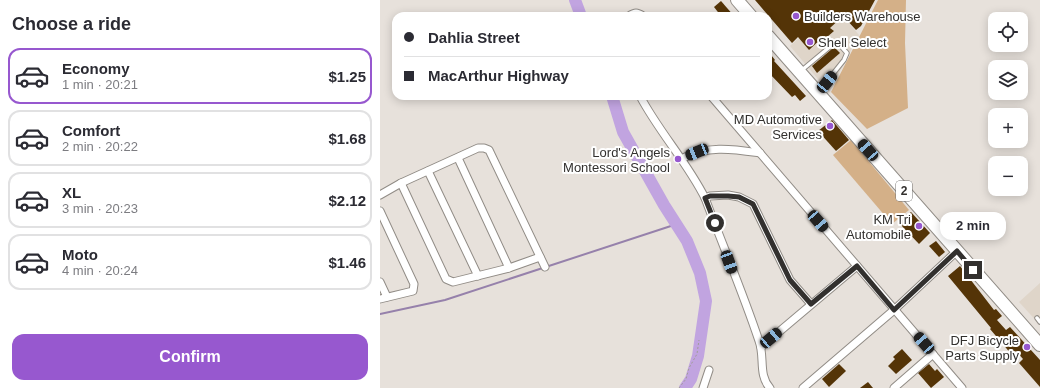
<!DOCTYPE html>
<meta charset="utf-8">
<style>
:root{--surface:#fff;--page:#f7f7f7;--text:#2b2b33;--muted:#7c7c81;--line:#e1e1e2;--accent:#9758cf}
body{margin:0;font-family:Helvetica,sans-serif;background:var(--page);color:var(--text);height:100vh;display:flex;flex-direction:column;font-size:15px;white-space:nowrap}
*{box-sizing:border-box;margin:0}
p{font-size:13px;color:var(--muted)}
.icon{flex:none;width:22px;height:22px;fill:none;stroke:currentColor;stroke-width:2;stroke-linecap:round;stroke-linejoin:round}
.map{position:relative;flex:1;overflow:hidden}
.drawer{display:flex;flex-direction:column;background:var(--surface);width:380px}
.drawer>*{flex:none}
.banner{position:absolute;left:12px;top:12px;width:380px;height:88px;border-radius:12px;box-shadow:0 2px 10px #0003;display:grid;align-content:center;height:88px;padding:0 12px;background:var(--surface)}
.fabs{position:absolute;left:608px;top:12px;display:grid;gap:8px}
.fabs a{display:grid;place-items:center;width:40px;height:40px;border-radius:8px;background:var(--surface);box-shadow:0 2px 10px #0003;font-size:20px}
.end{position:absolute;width:18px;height:18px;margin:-9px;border:5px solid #32302e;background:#fff;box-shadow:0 0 0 2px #fff}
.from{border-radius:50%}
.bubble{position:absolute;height:28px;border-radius:12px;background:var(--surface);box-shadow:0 2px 10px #0003;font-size:13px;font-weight:700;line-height:28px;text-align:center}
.car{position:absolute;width:12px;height:24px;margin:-12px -6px;border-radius:5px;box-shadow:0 0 3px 1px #0007;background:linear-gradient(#222 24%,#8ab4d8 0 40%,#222 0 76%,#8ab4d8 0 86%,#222 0)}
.banner b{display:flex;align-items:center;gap:14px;height:38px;font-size:15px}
.banner b+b{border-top:1px solid var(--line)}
.banner i{width:10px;height:10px;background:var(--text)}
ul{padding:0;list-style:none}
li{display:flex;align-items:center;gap:12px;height:56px;margin:0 8px 6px;padding:0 4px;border:2px solid var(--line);border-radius:12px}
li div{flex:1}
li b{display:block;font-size:15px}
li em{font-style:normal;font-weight:700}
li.current{border-color:var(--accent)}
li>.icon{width:36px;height:36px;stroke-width:1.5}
h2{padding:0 12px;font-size:18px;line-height:48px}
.action{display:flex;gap:8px;margin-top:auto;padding:8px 12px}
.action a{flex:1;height:46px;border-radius:12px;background:var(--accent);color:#fff;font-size:16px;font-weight:700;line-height:46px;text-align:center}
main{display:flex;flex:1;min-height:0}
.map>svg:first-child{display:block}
.built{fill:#dfd5c9}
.green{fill:#d4b088}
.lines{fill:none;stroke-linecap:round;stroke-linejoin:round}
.stream{stroke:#9681ab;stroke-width:2}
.river{stroke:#c1a4e0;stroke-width:12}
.building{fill:#543407}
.service-casing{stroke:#918c86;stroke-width:5.5}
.minor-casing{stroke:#918c86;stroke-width:9}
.trunk-casing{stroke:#918c86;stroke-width:14}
.path{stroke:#a19d98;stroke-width:1;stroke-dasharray:2 2;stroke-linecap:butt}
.service{stroke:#fff;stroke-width:3.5}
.minor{stroke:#fff;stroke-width:7}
.trunk{stroke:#fff;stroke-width:12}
.route{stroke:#32302e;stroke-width:5}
.poi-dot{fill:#9758cf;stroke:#fff;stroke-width:1.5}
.labels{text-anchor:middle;stroke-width:4;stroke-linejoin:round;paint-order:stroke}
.shield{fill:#fff;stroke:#706e6d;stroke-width:1}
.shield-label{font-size:12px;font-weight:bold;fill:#32302e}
.poi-label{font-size:13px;fill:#32302e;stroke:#fff;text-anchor:end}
</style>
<main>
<section class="drawer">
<h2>Choose a ride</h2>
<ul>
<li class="current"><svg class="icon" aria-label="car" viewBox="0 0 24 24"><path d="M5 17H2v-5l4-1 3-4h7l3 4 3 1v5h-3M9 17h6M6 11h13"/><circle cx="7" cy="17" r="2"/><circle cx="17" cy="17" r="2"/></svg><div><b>Economy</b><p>1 min · 20:21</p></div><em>$1.25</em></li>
<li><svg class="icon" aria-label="car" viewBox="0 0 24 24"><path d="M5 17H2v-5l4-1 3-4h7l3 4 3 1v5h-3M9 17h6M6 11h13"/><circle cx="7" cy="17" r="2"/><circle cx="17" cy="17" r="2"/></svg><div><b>Comfort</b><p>2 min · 20:22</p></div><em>$1.68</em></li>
<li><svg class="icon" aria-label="car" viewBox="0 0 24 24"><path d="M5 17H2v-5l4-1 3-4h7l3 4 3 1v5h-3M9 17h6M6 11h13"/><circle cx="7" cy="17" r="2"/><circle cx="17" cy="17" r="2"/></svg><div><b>XL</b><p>3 min · 20:23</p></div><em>$2.12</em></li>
<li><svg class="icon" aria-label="car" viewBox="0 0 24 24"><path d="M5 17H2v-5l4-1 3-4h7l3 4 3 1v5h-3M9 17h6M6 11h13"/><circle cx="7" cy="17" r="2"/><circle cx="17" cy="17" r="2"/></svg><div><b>Moto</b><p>4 min · 20:24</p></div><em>$1.46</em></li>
</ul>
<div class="action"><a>Confirm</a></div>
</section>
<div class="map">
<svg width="660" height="388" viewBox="0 0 660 388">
<rect width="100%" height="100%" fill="#e7e1db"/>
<g class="built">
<path d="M454,6l25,29 -30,57 -39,-46z"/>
<path d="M660,283v42l-21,-23z"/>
</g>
<g class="green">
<path d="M498,0h28l-1,43 3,65 -41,21 -36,-37z"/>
<path d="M471,140l58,70 -17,14 -59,-69z"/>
</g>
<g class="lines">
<path class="stream" d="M0,314l65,-14 232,-76"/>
<g class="river">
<path d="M195,0l6,16"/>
<path d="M232,96l11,36 41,73 23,36 13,32 6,28 -8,55 -7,23 -6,9"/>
</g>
</g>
<g class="building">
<path d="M375,0h120l-14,26 -5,4 -13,-14 -13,12 4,3 -7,6 -3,-1 -15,14 -11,-13 -6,6z"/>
<path d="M341,1l13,15h-13l-7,-9z"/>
<path d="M453,48h2l5,5 -23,20 -5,-7z"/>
<path d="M388,51l7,9 -1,1 32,35 -6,5 -5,-6 -3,2 -24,-25z"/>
<path d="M452,120l17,20 -13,11 -18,-20z"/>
<path d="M531,212l19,21 -11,11 -20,-21z"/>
<path d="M556,241l9,11 -6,5 -10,-11z"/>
<path d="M580,266l34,44 2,-1 6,7 -5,4 9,10 4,-3 30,33v27l-21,-24 4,-4 -7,-8 -4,4 -22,-26 1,-1 -19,-23 -24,-29z"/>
<path d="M522,349l10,11 -16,14 -8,-8 7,-7 -2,-2z"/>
<path d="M459,364l7,7 -17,16 -7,-8z"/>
<path d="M549,364l6,7 2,-2 7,8 -13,11 -13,-15z"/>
<path d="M488,382l5,6h-13z"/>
</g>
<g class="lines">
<g class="service-casing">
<g id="service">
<path d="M422,70l30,-25 7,-1 8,9 -3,7 -24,30"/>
<path d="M657,318l3,4"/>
</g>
</g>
<g class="minor-casing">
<g id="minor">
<path d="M249,16c6,-4 8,-4 14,0"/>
<path d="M260,96c19,36 47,66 65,102 18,48 38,95 54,143 6,16 -1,34 11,47"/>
<path d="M331,96l251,292"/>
<path d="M78,158l51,110"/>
<path d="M301,159c27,-14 51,-10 79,-6"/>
<path d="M48,171l50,105"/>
<path d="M21,183l45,96 7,3 56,-14 31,-11"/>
<path d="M0,195l21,-12 77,-35h6l5,2 56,117"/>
<path d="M325,198l5,-2 18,-1 11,2 14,7 37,76 21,24"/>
<path d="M0,211l34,73 -1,7 -33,8"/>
<path d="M0,282l7,15"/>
<path d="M381,347l96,-81"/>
<path d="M323,388l6,-18"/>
<path d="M423,388l91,-78 63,-59"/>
<path d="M514,388l39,-34"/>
</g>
</g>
<g class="trunk-casing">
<g id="trunk">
<path d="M357,0l14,16"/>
<path d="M388,36l272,309"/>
</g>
</g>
<path class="path" d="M299,388l7,-9 3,-11 8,-14 2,-14"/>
<use href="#service" class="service"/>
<use href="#minor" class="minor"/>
<use href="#trunk" class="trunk"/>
</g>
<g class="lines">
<path class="route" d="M335,223l-10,-25 5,-2h18l11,1 14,7 37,76 21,24 46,-38 37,44 63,-59 16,19"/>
</g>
<g class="poi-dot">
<circle cx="416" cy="16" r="4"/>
<circle cx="430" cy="42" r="4"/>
<circle cx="450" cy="126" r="4"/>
<circle cx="298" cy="159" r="4"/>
<circle cx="539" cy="226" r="4"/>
<circle cx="647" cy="347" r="4"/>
</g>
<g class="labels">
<rect class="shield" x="516" y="181" width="16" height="20" rx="3"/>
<g class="shield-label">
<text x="524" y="195">2</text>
</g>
<g class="poi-label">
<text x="424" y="21" text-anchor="start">Builders Warehouse</text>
<text x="438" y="47" text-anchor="start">Shell Select</text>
<text x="442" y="124">MD Automotive<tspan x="442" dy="15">Services</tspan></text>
<text x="290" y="157">Lord's Angels<tspan x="290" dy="15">Montessori School</tspan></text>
<text x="531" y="224">KM Tri<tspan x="531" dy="15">Automobile</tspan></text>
<text x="639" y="345">DFJ Bicycle<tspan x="639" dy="15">Parts Supply</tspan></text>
</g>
</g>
</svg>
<div class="fabs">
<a><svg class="icon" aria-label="locate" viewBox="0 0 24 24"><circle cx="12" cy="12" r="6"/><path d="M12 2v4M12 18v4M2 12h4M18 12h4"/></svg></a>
<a><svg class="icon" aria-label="layers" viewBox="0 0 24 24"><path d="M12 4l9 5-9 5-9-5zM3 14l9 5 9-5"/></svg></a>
<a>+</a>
<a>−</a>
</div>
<i class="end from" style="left:335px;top:223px"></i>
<i class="end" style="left:593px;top:270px"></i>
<div class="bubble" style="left:560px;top:212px;width:66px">2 min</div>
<i class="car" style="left:447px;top:82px;rotate:39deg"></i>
<i class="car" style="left:488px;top:150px;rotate:319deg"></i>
<i class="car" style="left:317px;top:152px;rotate:248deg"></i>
<i class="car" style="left:438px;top:221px;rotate:139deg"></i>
<i class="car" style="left:349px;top:262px;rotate:160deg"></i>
<i class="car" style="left:391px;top:338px;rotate:50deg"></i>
<i class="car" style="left:544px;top:343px;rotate:319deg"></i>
<div class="banner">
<b><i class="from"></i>Dahlia Street</b>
<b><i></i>MacArthur Highway</b>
</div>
</div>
</main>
